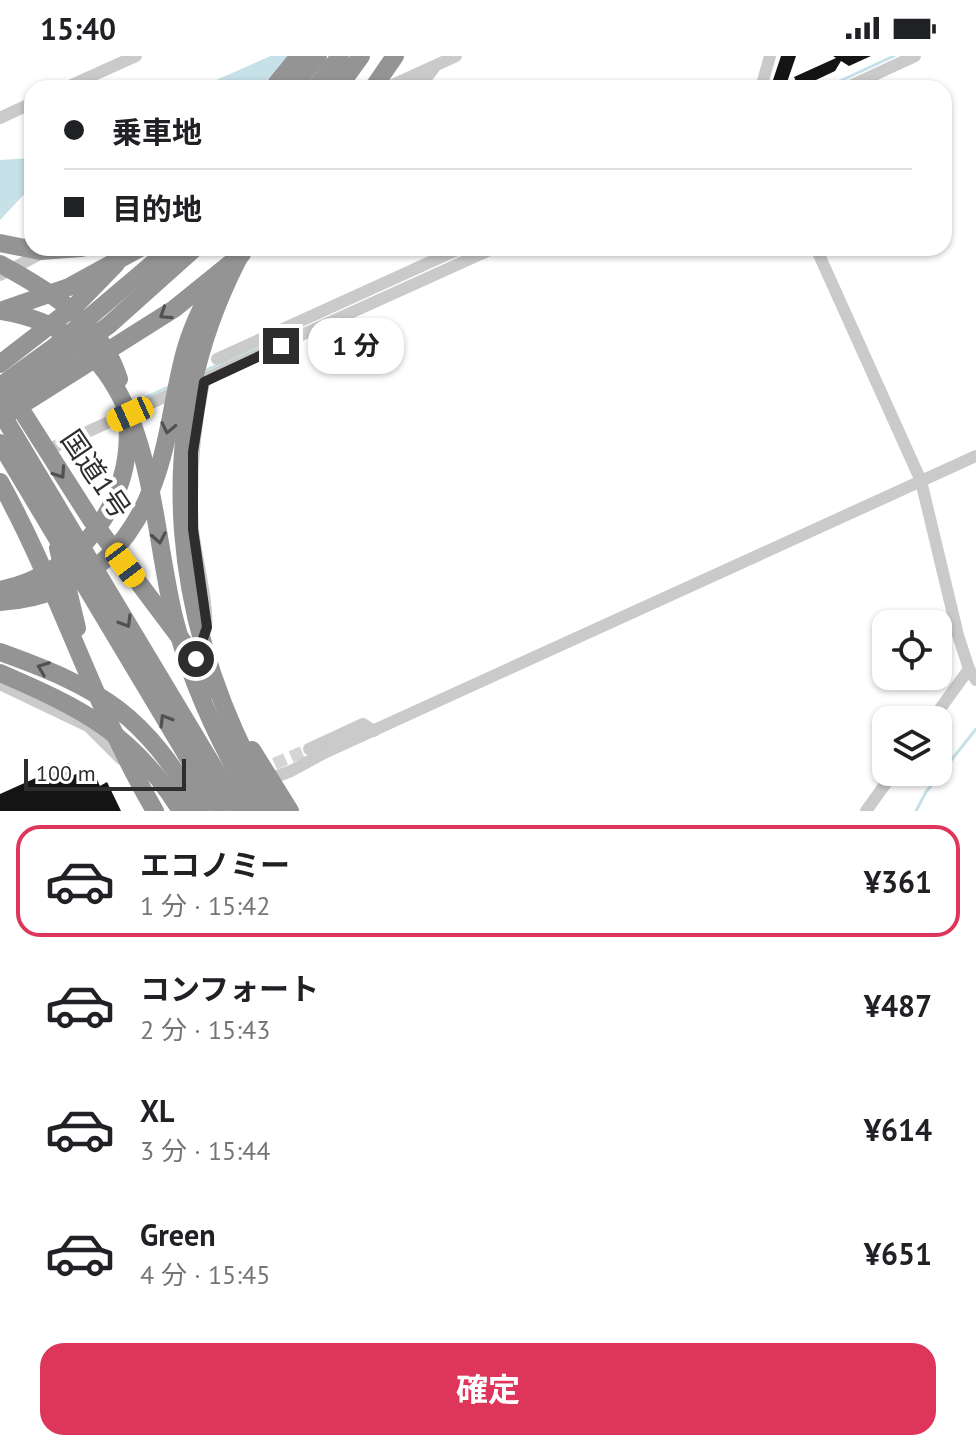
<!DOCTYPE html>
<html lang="ja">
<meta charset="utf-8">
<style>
:root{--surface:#fff;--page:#f2f2f2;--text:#202124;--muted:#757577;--line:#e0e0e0;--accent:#dd365a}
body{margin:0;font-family:"PT Sans","Noto Sans JP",sans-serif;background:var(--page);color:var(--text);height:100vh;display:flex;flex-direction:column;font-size:30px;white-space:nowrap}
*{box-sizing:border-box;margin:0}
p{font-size:26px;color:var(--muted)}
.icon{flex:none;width:44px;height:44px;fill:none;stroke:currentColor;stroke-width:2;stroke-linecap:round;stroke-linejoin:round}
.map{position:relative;height:755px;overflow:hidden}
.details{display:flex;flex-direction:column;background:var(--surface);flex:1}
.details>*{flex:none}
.top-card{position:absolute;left:24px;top:24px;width:928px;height:176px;border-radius:24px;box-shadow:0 2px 6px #0004;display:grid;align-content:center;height:176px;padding:0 40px;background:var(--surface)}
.fabs{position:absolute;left:872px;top:554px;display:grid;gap:16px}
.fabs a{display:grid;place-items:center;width:80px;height:80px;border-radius:16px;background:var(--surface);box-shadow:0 2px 6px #0004;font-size:40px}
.scale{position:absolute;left:24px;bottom:20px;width:162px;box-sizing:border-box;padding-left:8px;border:4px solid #2d2d2d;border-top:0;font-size:22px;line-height:28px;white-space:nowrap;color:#2d2d2d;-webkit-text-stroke:6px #fff;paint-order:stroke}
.end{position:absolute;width:36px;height:36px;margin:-18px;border:10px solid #2d2d2d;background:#fff;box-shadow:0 0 0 4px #fff}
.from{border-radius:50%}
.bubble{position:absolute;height:56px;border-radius:24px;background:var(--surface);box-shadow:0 2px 6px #0004;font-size:26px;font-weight:700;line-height:56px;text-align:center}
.car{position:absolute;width:24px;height:48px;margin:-24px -12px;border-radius:10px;box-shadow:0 0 6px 2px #0007;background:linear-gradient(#f5c518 24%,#345 0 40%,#f5c518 0 76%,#345 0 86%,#f5c518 0)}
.top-card b{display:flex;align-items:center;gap:28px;height:76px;font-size:30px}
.top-card b+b{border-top:2px solid var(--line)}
.top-card i{width:20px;height:20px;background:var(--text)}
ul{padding:14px 0 0;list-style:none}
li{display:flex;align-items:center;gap:24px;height:112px;margin:0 16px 12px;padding:0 24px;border:4px solid transparent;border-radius:24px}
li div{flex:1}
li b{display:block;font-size:30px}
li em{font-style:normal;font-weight:700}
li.current{border-color:var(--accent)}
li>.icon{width:72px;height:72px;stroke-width:1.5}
.button{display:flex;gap:16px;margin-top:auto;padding:16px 40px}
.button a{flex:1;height:92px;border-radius:24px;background:var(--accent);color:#fff;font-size:32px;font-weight:700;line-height:92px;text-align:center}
.status{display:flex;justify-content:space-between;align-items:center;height:56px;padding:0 40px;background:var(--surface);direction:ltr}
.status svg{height:22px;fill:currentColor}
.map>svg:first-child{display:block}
.water{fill:#c7e1e9}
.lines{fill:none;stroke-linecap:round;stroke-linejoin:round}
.stream{stroke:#c7e1e9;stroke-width:3}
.river{stroke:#c7e1e9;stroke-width:20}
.building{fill:#141414}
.minor-tunnel{stroke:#d5d5d5;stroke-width:12;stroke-dasharray:12 6;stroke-linecap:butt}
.minor{stroke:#cacaca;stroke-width:12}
.highway{stroke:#949494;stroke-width:18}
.highway-bridge{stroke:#949494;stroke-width:18}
.oneway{stroke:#515151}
.route{stroke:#2d2d2d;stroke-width:10}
.labels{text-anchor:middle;stroke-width:8;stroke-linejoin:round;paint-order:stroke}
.street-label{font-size:28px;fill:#2d2d2d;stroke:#fff}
</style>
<div class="status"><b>15:40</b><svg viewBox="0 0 49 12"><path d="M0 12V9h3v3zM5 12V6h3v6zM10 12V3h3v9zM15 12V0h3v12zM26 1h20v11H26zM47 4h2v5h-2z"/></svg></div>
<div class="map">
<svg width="976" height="755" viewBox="0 0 976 755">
<rect width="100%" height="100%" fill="#fff"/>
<path class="water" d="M32,102v28l-32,34v-60z"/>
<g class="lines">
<g class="stream">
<path d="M825,32l69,-32"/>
<path d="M206,314l96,-42"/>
<path d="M130,349l40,-19"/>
<path d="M916,755l10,-19 50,-63"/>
</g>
<path class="river" d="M223,32l72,-32"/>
</g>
<g class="building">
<path d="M781,0h15l-11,32h-8l-6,-2z"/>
<path d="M833,0h38l-22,10 -8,-5 -6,10 -36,17 -5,-11 42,-19z"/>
<path d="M69,707l5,12 17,-8 9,19 7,-4 14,29h-121v-17z"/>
</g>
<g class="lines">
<path class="minor-tunnel" d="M258,715l51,-22"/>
<g class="minor">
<path d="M65,32l71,-32"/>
<path d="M386,32l70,-32"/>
<path d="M419,32l15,-20"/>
<path d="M761,32l9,-32"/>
<path d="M846,32l69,-32"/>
<path d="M0,62l32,-15"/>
<path d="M816,192l105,233 37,154 11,34 7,11"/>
<path d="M0,219l44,-23"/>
<path d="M217,303l244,-111"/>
<path d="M204,326c-10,47 -14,98 -11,147 2,25 18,83 12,103"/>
<path d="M56,390l438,-198"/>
<path d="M0,628l88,42 33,33"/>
<path d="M932,664l37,-51"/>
<path d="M309,693l54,-25 11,7"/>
<path d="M264,725l27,-10 33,-18 652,-297"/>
<path d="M866,755l28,-39"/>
</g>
<g class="highway">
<path d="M273,32l26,-32"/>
<path d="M293,32l25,-32"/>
<path d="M316,32l24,-32"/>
<path d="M338,32l23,-32"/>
<path d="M373,32l22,-32"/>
<path d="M0,308l76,-59 40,-41"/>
<path d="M6,330l84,132 106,141 19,32"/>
<path d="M9,357l165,-104 68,-55"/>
<path d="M0,426c59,106 93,224 155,329"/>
<path d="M58,492l19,80"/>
<path d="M252,694l38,61"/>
</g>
<g class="highway-bridge">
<path d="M0,187l40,8 42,-3"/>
<path d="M244,192c-100,185 -73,386 32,563"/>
<path d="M0,208c50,27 101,58 119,115"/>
<path d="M3,254l66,-23 71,-39"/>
<path d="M0,255c154,23 146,189 174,306 17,68 49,134 85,194"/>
<path d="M0,330l54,-39 117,-99"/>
<path d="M0,350l109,-81 86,-77"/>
<path d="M0,355l240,400"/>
<path d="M0,387l220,368"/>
<path d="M0,534c79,-16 135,-89 127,-170"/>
<path d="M0,546c89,-6 140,-62 162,-145 9,-33 13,-68 22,-102 6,-24 17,-46 28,-68"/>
<path d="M0,596c103,37 144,62 200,159"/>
<path d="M0,617c81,35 133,60 181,138"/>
</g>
</g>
<defs><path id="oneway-chevron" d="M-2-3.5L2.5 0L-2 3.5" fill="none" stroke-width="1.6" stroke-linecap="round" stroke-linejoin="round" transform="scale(2)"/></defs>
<g class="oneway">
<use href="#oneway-chevron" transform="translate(165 258) rotate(147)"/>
<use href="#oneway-chevron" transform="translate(168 372) rotate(102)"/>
<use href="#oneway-chevron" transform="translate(60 417) rotate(56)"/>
<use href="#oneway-chevron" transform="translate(159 482) rotate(80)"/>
<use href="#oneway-chevron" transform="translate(126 566) rotate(59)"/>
<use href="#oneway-chevron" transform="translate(43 612) rotate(-159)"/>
<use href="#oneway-chevron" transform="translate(165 664) rotate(-121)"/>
</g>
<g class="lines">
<path class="route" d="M196,603l11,-32 -14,-98v-77l11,-70 77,-36"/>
</g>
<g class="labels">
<g class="street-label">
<text transform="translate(96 418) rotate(56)" y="10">国道1号</text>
</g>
</g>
</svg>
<div class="fabs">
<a><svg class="icon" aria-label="locate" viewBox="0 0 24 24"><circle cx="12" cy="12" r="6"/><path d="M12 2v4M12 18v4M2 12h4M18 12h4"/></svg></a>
<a><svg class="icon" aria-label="layers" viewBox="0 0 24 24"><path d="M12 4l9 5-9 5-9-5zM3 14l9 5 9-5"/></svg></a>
</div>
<div class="scale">100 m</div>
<i class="end from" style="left:196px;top:603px"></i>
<i class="end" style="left:281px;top:290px"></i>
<div class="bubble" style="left:308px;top:262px;width:96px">1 分</div>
<i class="car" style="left:130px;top:358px;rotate:246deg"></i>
<i class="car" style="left:125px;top:509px;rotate:143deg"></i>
<div class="top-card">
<b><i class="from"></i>乗車地</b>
<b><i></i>目的地</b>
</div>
</div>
<section class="details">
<ul>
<li class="current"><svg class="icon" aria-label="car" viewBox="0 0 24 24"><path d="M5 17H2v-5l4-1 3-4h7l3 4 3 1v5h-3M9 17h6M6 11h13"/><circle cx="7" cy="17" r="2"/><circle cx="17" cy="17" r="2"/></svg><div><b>エコノミー</b><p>1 分 · 15:42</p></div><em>¥361</em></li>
<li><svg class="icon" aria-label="car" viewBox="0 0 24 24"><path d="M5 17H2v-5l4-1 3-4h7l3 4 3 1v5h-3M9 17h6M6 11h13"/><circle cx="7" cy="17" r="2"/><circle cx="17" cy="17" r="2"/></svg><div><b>コンフォート</b><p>2 分 · 15:43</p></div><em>¥487</em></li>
<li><svg class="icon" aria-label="car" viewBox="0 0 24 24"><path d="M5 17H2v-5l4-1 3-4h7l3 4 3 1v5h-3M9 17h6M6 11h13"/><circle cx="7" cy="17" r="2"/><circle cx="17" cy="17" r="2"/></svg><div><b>XL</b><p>3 分 · 15:44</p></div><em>¥614</em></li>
<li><svg class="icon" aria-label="car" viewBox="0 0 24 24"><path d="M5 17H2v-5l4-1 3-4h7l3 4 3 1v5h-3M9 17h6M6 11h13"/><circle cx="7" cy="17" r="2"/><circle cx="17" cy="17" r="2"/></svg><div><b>Green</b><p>4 分 · 15:45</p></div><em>¥651</em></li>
</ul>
<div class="button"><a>確定</a></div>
</section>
